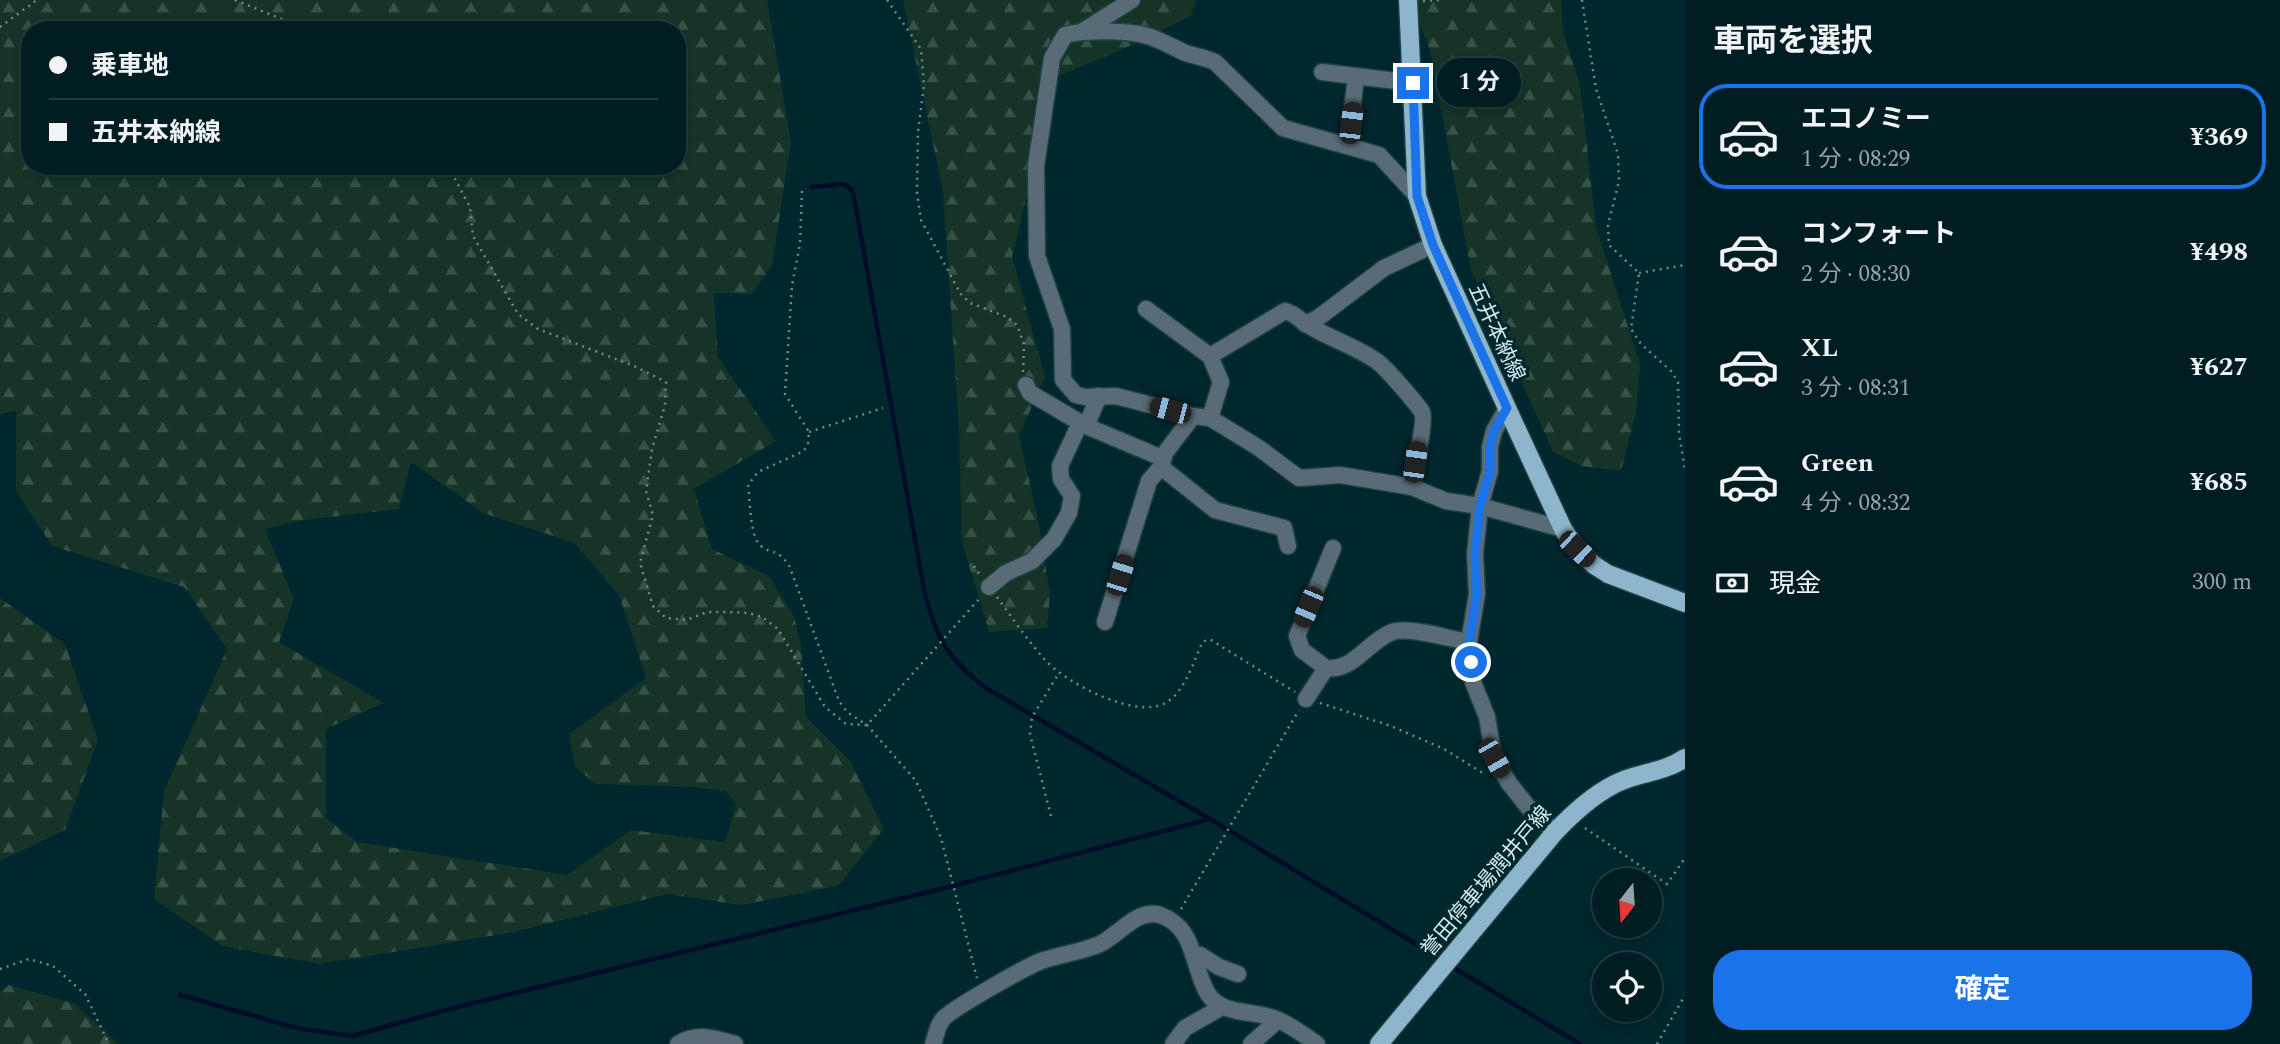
<!DOCTYPE html>
<html lang="ja">
<meta charset="utf-8">
<style>
:root{--surface:#001d22;--page:#0a262a;--text:#f1f3f6;--muted:#95a2a5;--line:#223b40;--accent:#1a73e8}
body{margin:0;font-family:Spectral,"Noto Sans JP",serif;background:var(--page);color:var(--text);height:100vh;display:flex;flex-direction:column;font-size:26px;white-space:nowrap}
*{box-sizing:border-box;margin:0}
p{font-size:23px;color:var(--muted)}
.icon{flex:none;width:38px;height:38px;fill:none;stroke:currentColor;stroke-width:2;stroke-linecap:round;stroke-linejoin:round}
.map{position:relative;flex:1;overflow:hidden}
.side{display:flex;flex-direction:column;background:var(--surface);width:595px}
.side>*{flex:none}
.top-card{position:absolute;left:21px;top:21px;width:665px;height:154px;border-radius:28px;box-shadow:0 4px 10px #0003,0 0 0 2px var(--line);display:grid;align-content:center;height:154px;padding:0 28px;background:var(--surface)}
.needle{width:46px;rotate:197deg}
.tools{position:absolute;left:1592px;top:868px;display:grid;gap:14px}
.tools a{display:grid;place-items:center;width:70px;height:70px;border-radius:50%;background:var(--surface);box-shadow:0 4px 10px #0003,0 0 0 2px var(--line);font-size:35px}
.end{position:absolute;width:32px;height:32px;margin:-16px;border:9px solid #1a73e8;background:#fff;box-shadow:0 0 0 4px #fff}
.from{border-radius:50%}
.bubble{position:absolute;height:49px;border-radius:24px;background:var(--surface);box-shadow:0 4px 10px #0003,0 0 0 2px var(--line);font-size:23px;font-weight:700;line-height:49px;text-align:center}
.car{position:absolute;width:21px;height:42px;margin:-21px -10px;border-radius:9px;box-shadow:0 0 5px 2px #0007;background:linear-gradient(#222 24%,#8ab4d8 0 40%,#222 0 76%,#8ab4d8 0 86%,#222 0)}
.top-card b{display:flex;align-items:center;gap:24px;height:66px;font-size:26px}
.top-card b+b{border-top:2px solid var(--line)}
.top-card i{width:18px;height:18px;background:var(--text)}
ul{padding:0;list-style:none}
li{display:flex;align-items:center;gap:21px;height:105px;margin:0 14px 10px;padding:0 14px;border:4px solid transparent;border-radius:28px}
li div{flex:1}
li b{display:block;font-size:26px}
li em{font-style:normal;font-weight:700}
li.selected{border-color:var(--accent)}
li>.icon{width:63px;height:63px;stroke-width:1.5}
h2{padding:0 28px;font-size:32px;line-height:84px}
.pay{display:flex;align-items:center;gap:18px;height:77px;padding:0 28px;font-size:26px}
.pay p{margin-inline-start:auto}
.action{display:flex;gap:14px;margin-top:auto;padding:14px 28px}
.action a{flex:1;height:80px;border-radius:28px;background:var(--accent);color:#fff;font-size:28px;font-weight:700;line-height:80px;text-align:center}
main{display:flex;flex:1;min-height:0}
.map>svg:first-child{display:block}
.forest{fill:url(#forest-firs);fill-rule:evenodd}
.lines{fill:none;stroke-linecap:round;stroke-linejoin:round}
.stream{stroke:#000c28;stroke-width:4.5}
.minor-casing{stroke:#1e4248;stroke-width:19}
.major-casing{stroke:#1e4248;stroke-width:21}
.path{stroke:#6d8a8f;stroke-width:2.5;stroke-dasharray:2 5;stroke-linecap:butt}
.minor{stroke:#586b76;stroke-width:16}
.major{stroke:#8db6cc;stroke-width:18}
.route{stroke:#1a73e8;stroke-width:9}
.labels{text-anchor:middle;stroke-width:7;stroke-linejoin:round;paint-order:stroke}
.street-label{font-size:21px;fill:#d5e9ed;stroke:#00272d}
</style>
<main>
<div class="map">
<svg width="1685" height="1044" viewBox="0 0 1685 1044">
<defs>
<pattern id="forest-firs" width="22" height="20" patternUnits="userSpaceOnUse" patternTransform="scale(1.75)"><rect width="22" height="20" fill="#153327"/><path d="M5 1l3.5 6h-7zM16 11l3.5 6h-7z" fill="#365147"/></pattern>
</defs>
<rect width="100%" height="100%" fill="#00272d"/>
<g class="forest">
<path d="M0,0h767l24,142 -19,123 -20,29 -38,-1 4,64 58,84 -82,48 18,60 57,27 25,40 7,28 5,73 44,44 34,68 -46,57 -97,19 -74,-11 -153,38 -194,32 -98,-18 -68,-47 10,-108 63,-142 -43,-62 -132,-41 -36,-55v-80l-16,3zM30,30h647v136h-647zM411,462l72,51 91,30 45,52 27,83 -77,56 6,33 21,17 98,3 31,4 11,13 -11,38 -94,-12 -64,45 -210,-33 -31,-24v-89l58,-26 -105,-61 15,-43 -29,-70 39,-9 95,-11z"/>
<path d="M903,0h293l-5,16 -74,36 -61,25 -44,179 33,121 -26,59 20,88 11,71 -3,33 -58,4 -27,-90 -3,-112 -16,-238z"/>
<path d="M1410,0h151l2,31 17,53 16,143 44,137 -4,49 -15,58 -40,-5 -28,-14 -82,-182 -41,-220z"/>
<path d="M0,598l65,46 33,96 -33,90 -65,31z"/>
<path d="M9,985l64,18 46,41h-119v-52z"/>
</g>
<g class="lines">
<g class="stream">
<path d="M812,187l32,-3 7,5 3,8 71,398c13,46 22,63 61,93l224,131"/>
<path d="M1451,966l129,78"/>
<path d="M180,995l117,33 55,8 105,-29 488,-119 265,-69 234,142"/>
</g>
<g class="minor-casing">
<g id="minor">
<path d="M1083,31l49,-31"/>
<path d="M1322,72l91,11"/>
<path d="M1348,146l8,-70"/>
<path d="M1417,196l-38,-41 -96,-27 -68,-66c-11,-5 -22,-6 -32,-10 -12,-6 -23,-12 -35,-16 -21,-6 -63,-6 -83,-1l-13,23 -16,108 1,90 25,73 1,51 13,15 9,2 31,-1 77,20 17,2 49,30 40,30 41,-3 72,12 34,14 34,5 83,23"/>
<path d="M1146,309l64,47 11,26 -11,36"/>
<path d="M1305,324l13,-6 66,-50 49,-23"/>
<path d="M1210,356l75,-45c10,2 14,9 23,14 20,13 54,24 71,38 8,6 39,42 43,49 4,8 -8,62 -10,75"/>
<path d="M1026,385l4,8 56,33 76,32"/>
<path d="M1507,408l-13,23 -4,16v24l-10,35 -5,48 2,40 -8,48 4,40 14,35 7,41 15,25 23,29 23,20"/>
<path d="M1086,426l13,-30"/>
<path d="M1161,467l54,43 69,18 4,18"/>
<path d="M989,587l17,-14 26,-12 22,-22 15,-26 3,-17 -11,-17 -1,-13 20,-43"/>
<path d="M1105,622l44,-141 12,-14 4,-14 28,-37"/>
<path d="M1326,668l-24,-18 -5,-14 36,-88"/>
<path d="M1306,699l20,-31c27,4 41,-26 66,-36 17,-6 57,7 77,10"/>
<path d="M1195,956l5,-1 19,12 19,7"/>
<path d="M678,1044c19,-12 37,-6 57,0"/>
<path d="M933,1044c3,-8 4,-18 10,-25 7,-9 87,-55 101,-59 18,-6 38,-8 56,-16 19,-9 37,-36 60,-29 36,12 32,53 48,79 14,22 47,16 68,25 15,6 28,16 41,25"/>
<path d="M1173,1044l12,-16 37,-21"/>
<path d="M1251,1044l27,-24"/>
</g>
</g>
<g class="major-casing">
<g id="major">
<path d="M1408,0l9,196 16,49 74,163 56,121 14,20 17,16 14,9 77,29"/>
<path d="M1379,1044l176,-212c19,-20 43,-42 69,-52 21,-8 42,-9 61,-22"/>
</g>
</g>
<g class="path">
<path d="M235,0l49,20 32,10"/>
<path d="M887,0l34,49 3,36 -6,47 -1,61 4,27 39,73 10,10 37,14 10,8 7,19 -1,28"/>
<path d="M1582,0l14,89 22,65 1,27 -11,44 1,20 30,28 -8,56 10,15 30,27 7,11 1,52 6,35"/>
<path d="M1423,1l17,-1"/>
<path d="M0,27l37,-27"/>
<path d="M448,166l22,41 3,29 45,78 20,15 96,37 32,16 -1,23 -13,44 -6,42 7,24 -13,48 13,43 13,12 21,2 20,-8h20l21,1 14,4 16,12 47,78 21,17 21,1 113,-127"/>
<path d="M802,191l-2,53 -8,41 -7,109 24,38 -1,11 -4,8 -46,21 -10,13c2,14 2,54 13,61 14,10 14,1 28,19l50,136 8,11 20,13 49,56 25,57 36,140"/>
<path d="M1639,273l46,-8"/>
<path d="M809,432l74,-24"/>
<path d="M974,566l6,9"/>
<path d="M997,597c16,22 31,44 49,64 21,22 91,60 121,41 18,-11 27,-41 35,-59l4,-3h5l84,52"/>
<path d="M1320,703l71,23 53,23 42,26"/>
<path d="M1051,816l-21,-82 2,-17 27,-44"/>
<path d="M1585,828l82,56 18,-26"/>
<path d="M1181,909l118,-199"/>
<path d="M0,969l29,-10 24,7 32,28 24,50"/>
<path d="M1657,1044l28,-49"/>
</g>
<use href="#minor" class="minor"/>
<use href="#major" class="major"/>
</g>
<g class="lines">
<path class="route" d="M1413,83l4,113 16,49 74,163 -13,23 -4,16v24l-10,35 -5,48 2,40 -8,48 2,20"/>
</g>
<g class="labels">
<g class="street-label">
<text transform="translate(1497 332) rotate(65)" y="7">五井本納線</text>
<text transform="translate(1486 881) rotate(-50)" y="7">誉田停車場潤井戸線</text>
</g>
</g>
</svg>
<div class="tools">
<a><svg class="needle" viewBox="-14 -14 28 28"><path d="M0-13l5 13h-10z" fill="#e53935"/><path d="M0 13l5-13h-10z" fill="#95a2a5"/></svg></a>
<a><svg class="icon" aria-label="locate" viewBox="0 0 24 24"><circle cx="12" cy="12" r="6"/><path d="M12 2v4M12 18v4M2 12h4M18 12h4"/></svg></a>
</div>
<i class="end from" style="left:1471px;top:662px"></i>
<i class="end" style="left:1413px;top:83px"></i>
<div class="bubble" style="left:1437px;top:58px;width:84px">1 分</div>
<i class="car" style="left:1351px;top:123px;rotate:7deg"></i>
<i class="car" style="left:1170px;top:410px;rotate:285deg"></i>
<i class="car" style="left:1415px;top:462px;rotate:8deg"></i>
<i class="car" style="left:1577px;top:549px;rotate:134deg"></i>
<i class="car" style="left:1120px;top:575px;rotate:17deg"></i>
<i class="car" style="left:1308px;top:607px;rotate:203deg"></i>
<i class="car" style="left:1494px;top:758px;rotate:150deg"></i>
<div class="top-card">
<b><i class="from"></i>乗車地</b>
<b><i></i>五井本納線</b>
</div>
</div>
<section class="side">
<h2>車両を選択</h2>
<ul>
<li class="selected"><svg class="icon" aria-label="car" viewBox="0 0 24 24"><path d="M5 17H2v-5l4-1 3-4h7l3 4 3 1v5h-3M9 17h6M6 11h13"/><circle cx="7" cy="17" r="2"/><circle cx="17" cy="17" r="2"/></svg><div><b>エコノミー</b><p>1 分 · 08:29</p></div><em>¥369</em></li>
<li><svg class="icon" aria-label="car" viewBox="0 0 24 24"><path d="M5 17H2v-5l4-1 3-4h7l3 4 3 1v5h-3M9 17h6M6 11h13"/><circle cx="7" cy="17" r="2"/><circle cx="17" cy="17" r="2"/></svg><div><b>コンフォート</b><p>2 分 · 08:30</p></div><em>¥498</em></li>
<li><svg class="icon" aria-label="car" viewBox="0 0 24 24"><path d="M5 17H2v-5l4-1 3-4h7l3 4 3 1v5h-3M9 17h6M6 11h13"/><circle cx="7" cy="17" r="2"/><circle cx="17" cy="17" r="2"/></svg><div><b>XL</b><p>3 分 · 08:31</p></div><em>¥627</em></li>
<li><svg class="icon" aria-label="car" viewBox="0 0 24 24"><path d="M5 17H2v-5l4-1 3-4h7l3 4 3 1v5h-3M9 17h6M6 11h13"/><circle cx="7" cy="17" r="2"/><circle cx="17" cy="17" r="2"/></svg><div><b>Green</b><p>4 分 · 08:32</p></div><em>¥685</em></li>
</ul>
<div class="pay"><svg class="icon" aria-label="cash" viewBox="0 0 24 24"><path d="M3 7h18v10H3z"/><circle cx="12" cy="12" r="2"/></svg>現金<p>300 m</p></div>
<div class="action"><a>確定</a></div>
</section>
</main>
